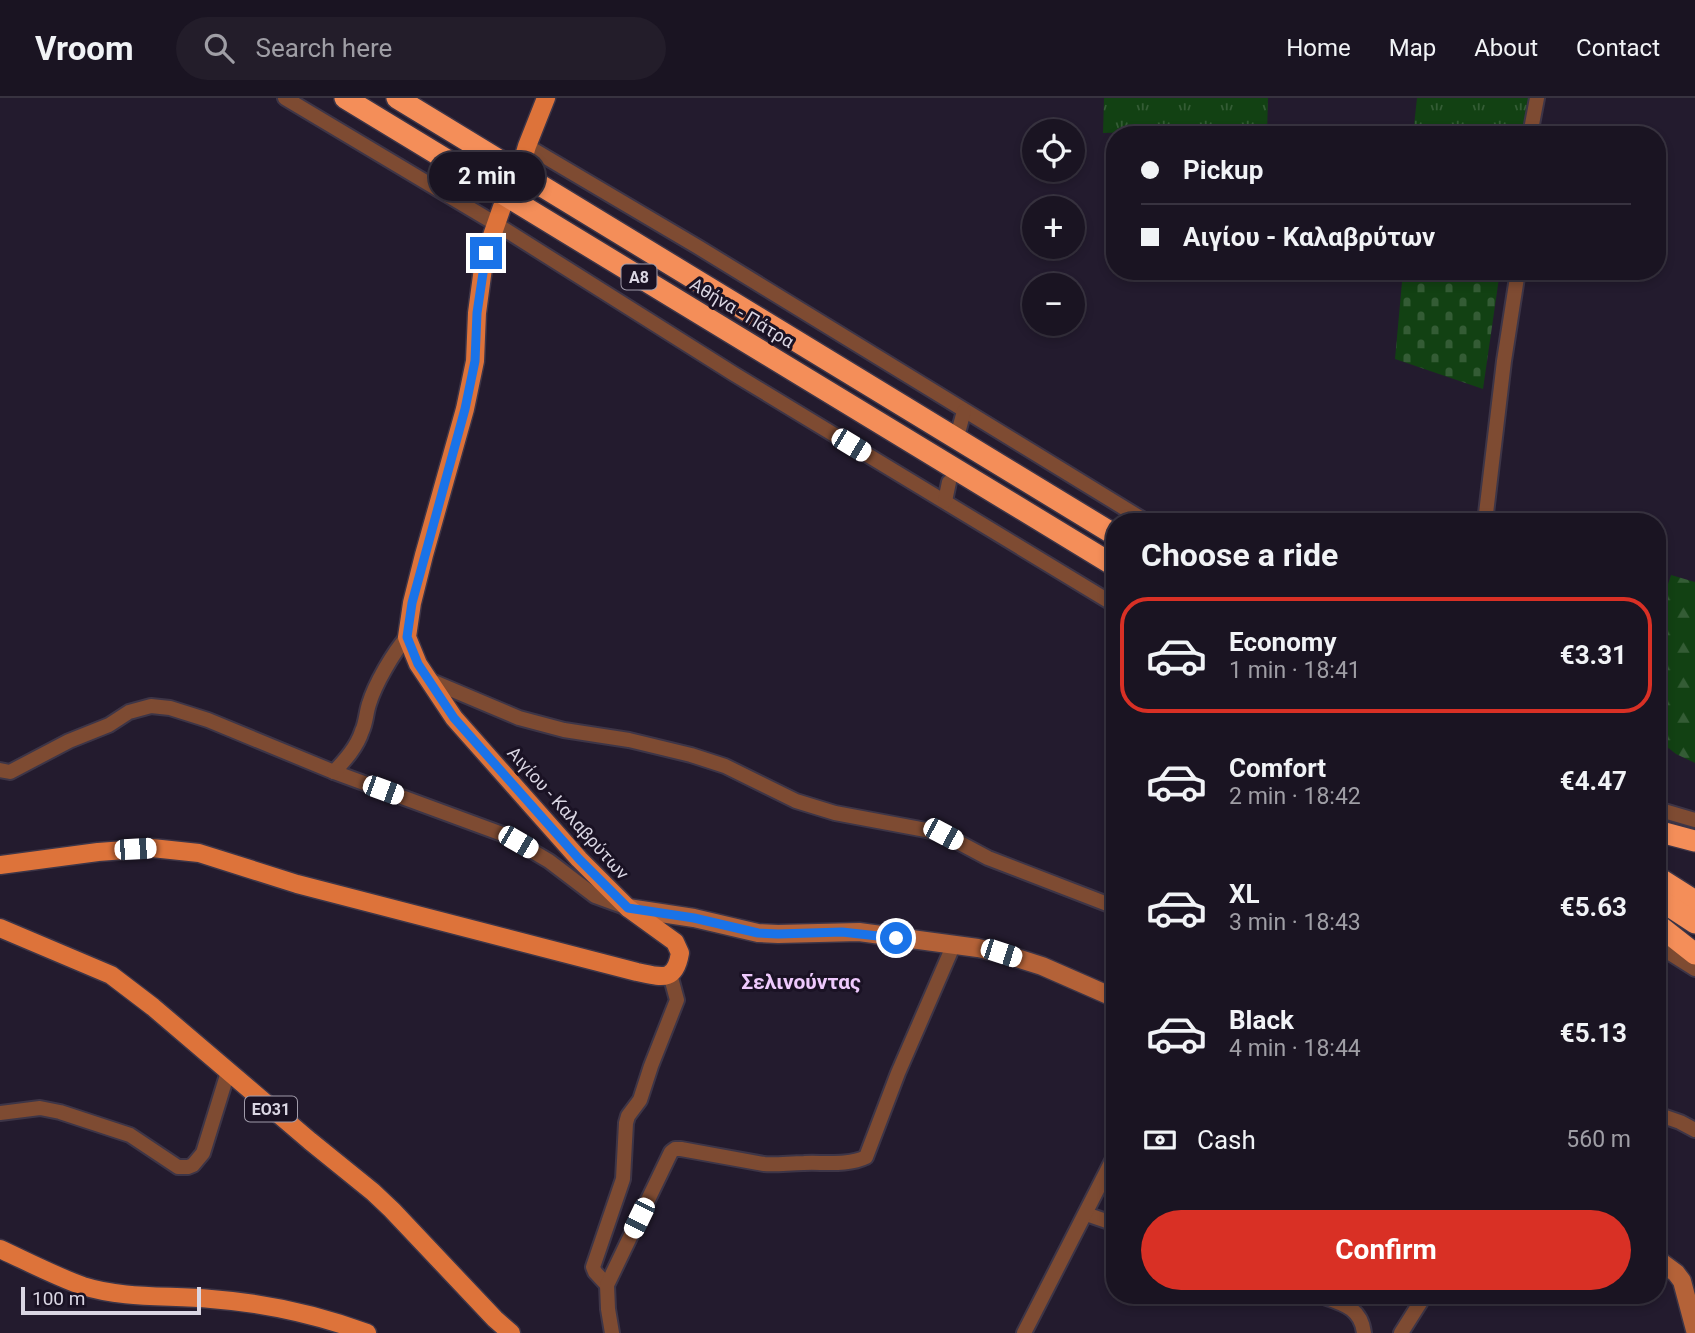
<!DOCTYPE html>
<meta charset="utf-8">
<style>
:root{--surface:#1a1422;--page:#231d2a;--text:#f1f3f6;--muted:#9f9ea5;--line:#383340;--accent:#d93025}
body{margin:0;font-family:Roboto,sans-serif;background:var(--page);color:var(--text);height:100vh;display:flex;flex-direction:column;font-size:26px;white-space:nowrap}
*{box-sizing:border-box;margin:0}
p{font-size:23px;color:var(--muted)}
.icon{flex:none;width:38px;height:38px;fill:none;stroke:currentColor;stroke-width:2;stroke-linecap:round;stroke-linejoin:round}
.map{position:relative;flex:1;overflow:hidden}
.sheet{position:absolute;left:1106px;top:415px;width:560px;height:791px;display:flex;flex-direction:column;background:var(--surface);border-radius:28px;box-shadow:0 4px 10px #0003,0 0 0 2px var(--line)}
.sheet>*{flex:none}
.hud{position:absolute;left:1106px;top:28px;width:560px;height:154px;border-radius:28px;box-shadow:0 4px 10px #0003,0 0 0 2px var(--line);display:grid;align-content:center;height:154px;padding:0 35px;background:var(--surface)}
.fabs{position:absolute;left:1022px;top:21px;display:grid;gap:14px}
.fabs a{display:grid;place-items:center;width:63px;height:63px;border-radius:50%;background:var(--surface);box-shadow:0 4px 10px #0003,0 0 0 2px var(--line);font-size:35px}
.scale{position:absolute;left:21px;bottom:18px;width:180px;box-sizing:border-box;padding-left:7px;border:4px solid #dad6e3;border-top:0;font-size:19px;line-height:24px;white-space:nowrap;color:#dad6e3;-webkit-text-stroke:5px #1a1224;paint-order:stroke}
.end{position:absolute;width:32px;height:32px;margin:-16px;border:9px solid #1a73e8;background:#fff;box-shadow:0 0 0 4px #fff}
.from{border-radius:50%}
.bubble{position:absolute;height:49px;border-radius:24px;background:var(--surface);box-shadow:0 4px 10px #0003,0 0 0 2px var(--line);font-size:23px;font-weight:700;line-height:49px;text-align:center}
.car{position:absolute;width:21px;height:42px;margin:-21px -10px;border-radius:9px;box-shadow:0 0 5px 2px #0007;background:linear-gradient(#fff 24%,#345 0 40%,#fff 0 76%,#345 0 86%,#fff 0)}
.hud b{display:flex;align-items:center;gap:24px;height:66px;font-size:26px}
.hud b+b{border-top:2px solid var(--line)}
.hud i{width:18px;height:18px;background:var(--text)}
ul{padding:0;list-style:none}
li{display:flex;align-items:center;gap:21px;height:116px;margin:0 14px 10px;padding:0 21px;border:4px solid transparent;border-radius:28px}
li div{flex:1}
li b{display:block;font-size:26px}
li em{font-style:normal;font-weight:700}
li.selected{border-color:var(--accent)}
li>.icon{width:63px;height:63px;stroke-width:1.5}
h2{padding:0 35px;font-size:32px;line-height:84px}
.pay{display:flex;align-items:center;gap:18px;height:77px;padding:0 35px;font-size:26px}
.pay p{margin-inline-start:auto}
.button{display:flex;gap:14px;margin-top:auto;padding:14px 35px}
.button a{flex:1;height:80px;border-radius:42px;background:var(--accent);color:#fff;font-size:28px;font-weight:700;line-height:80px;text-align:center}
header{display:flex;align-items:center;gap:42px;box-sizing:border-box;height:98px;padding:0 35px;background:var(--surface);border-bottom:2px solid var(--line)}
header strong{font-size:33px}
nav{display:flex;gap:38px;margin-inline-start:auto;font-size:24px}
.search{width:490px;height:63px;background:var(--page);display:flex;align-items:center;gap:18px;box-sizing:border-box;padding:0 24px;border-radius:38px;color:var(--muted);font-size:26px}
.map>svg:first-child{display:block}
.grass{fill:url(#grass-tufts)}
.forest{fill:url(#forest-firs)}
.cemetery{fill:url(#cemetery-stones)}
.lines{fill:none;stroke-linecap:round;stroke-linejoin:round}
.street-casing{stroke:#3d3547;stroke-width:18}
.secondary-casing{stroke:#3d3547;stroke-width:21}
.primary-casing{stroke:#3d3547;stroke-width:21}
.highway-casing{stroke:#3d3547;stroke-width:24}
.street{stroke:#7e4b32;stroke-width:14}
.secondary{stroke:#b46238;stroke-width:18}
.primary{stroke:#dd733a;stroke-width:18}
.highway{stroke:#f48e59;stroke-width:21}
.route{stroke:#1a73e8;stroke-width:9}
.labels{text-anchor:middle;stroke-width:6;stroke-linejoin:round;paint-order:stroke}
.shield{fill:#1a1224;stroke:#a09baa;stroke-width:2}
.shield-label{font-size:16px;font-weight:bold;fill:#dad6e3}
.street-label{font-size:18px;fill:#dad6e3;stroke:#1a1224}
.quarter-label{font-size:21px;font-weight:bold;fill:#eec9fc;stroke:#1a1224}
</style>
<header>
<strong>Vroom</strong>
<div class="search"><svg class="icon" aria-label="search" viewBox="0 0 24 24"><circle cx="10" cy="10" r="6"/><path d="M15 15l6 6"/></svg>Search here</div>
<nav><a>Home</a><a>Map</a><a>About</a><a>Contact</a></nav>
</header>
<div class="map">
<svg width="1695" height="1235" viewBox="0 0 1695 1235">
<defs>
<pattern id="grass-tufts" width="24" height="20" patternUnits="userSpaceOnUse" patternTransform="scale(1.75)"><rect width="24" height="20" fill="#124113"/><path d="M3 7l-1-3M5 7V3M7 7l1-3M15 17l-1-3M17 17v-4M19 17l1-3" fill="none" stroke="#345c35"/></pattern>
<pattern id="forest-firs" width="22" height="20" patternUnits="userSpaceOnUse" patternTransform="scale(1.75)"><rect width="22" height="20" fill="#124113"/><path d="M5 1l3.5 6h-7zM16 11l3.5 6h-7z" fill="#345c35"/></pattern>
<pattern id="cemetery-stones" width="16" height="16" patternUnits="userSpaceOnUse" patternTransform="scale(1.75)"><rect width="16" height="16" fill="#124113"/><path d="M2 7V4a2 2 0 0 1 4 0v3zM10 15v-3a2 2 0 0 1 4 0v3z" fill="#345c35"/></pattern>
</defs>
<rect width="100%" height="100%" fill="#231b2e"/>
<g class="grass">
<path d="M1104,0h164l-1,37h-98v-4l-66,2z"/>
<path d="M1417,0h112l-7,37h-109z"/>
</g>
<path class="forest" d="M1671,477l24,7v181l-19,-9 -19,-15v-121z"/>
<path class="cemetery" d="M1403,173h97l-17,118 -88,-30z"/>
<g class="lines">
<g class="street-casing">
<g id="street">
<path d="M285,0l211,126 238,150 381,231"/>
<path d="M1530,37l7,-37"/>
<path d="M527,48l171,101 449,275"/>
<path d="M958,335l6,-22"/>
<path d="M945,403l4,-19"/>
<path d="M1485,424l19,-161 14,-90"/>
<path d="M429,582l90,38 45,12 65,10 62,15 34,11 71,35 39,12 91,17 17,4 45,24 127,49"/>
<path d="M0,672l10,2 59,-31 40,-16 20,-13 22,-6 19,2 38,12 126,52 171,63 44,26 46,35 30,11"/>
<path d="M334,674c11,-12 23,-25 28,-41 4,-8 4,-18 7,-27 6,-20 24,-51 38,-67"/>
<path d="M1657,711l38,11"/>
<path d="M1657,847l38,24"/>
<path d="M0,1015l40,-5 20,4 70,23 48,32h10l5,-2 10,-12 25,-81"/>
<path d="M1657,1016l23,8 15,8"/>
<path d="M1086,1116l29,10"/>
<path d="M607,1187l-12,-13 -2,-5 30,-88 3,-56 2,-7 12,-16 11,-34 26,-66 -7,-26"/>
<path d="M1318,1197c22,8 43,11 46,38"/>
<path d="M612,1235l-4,-24 -1,-24 64,-133 4,-3h6l83,15c13,1 26,-1 40,-1 19,-1 44,3 62,-6l32,-84 56,-129"/>
<path d="M1024,1235l91,-178"/>
<path d="M1401,1235l24,-38"/>
</g>
</g>
<g class="secondary-casing">
<g id="secondary">
<path d="M628,810l66,10 64,15 20,1 81,-2 119,16 23,5 41,13 73,32"/>
<path d="M1657,1161l19,14 6,8 13,49"/>
</g>
</g>
<g class="primary-casing">
<g id="primary">
<path d="M521,68l6,-20 19,-48"/>
<path d="M0,767l98,-13 54,-4 47,5 98,31 340,88c24,5 38,11 43,-19l-5,-11 -47,-34 -49,-49 -125,-141 -36,-54 -11,-27 5,-34 12,-48 41,-146 10,-48 2,-48 6,-45 3,-15 16,-46"/>
<path d="M0,830l111,47 42,32 157,134 63,51 19,18 103,109 16,14"/>
<path d="M0,1151c26,12 57,28 83,37 41,13 86,9 128,13 53,4 107,16 156,34"/>
</g>
</g>
<g class="highway-casing">
<g id="highway">
<path d="M345,0l770,468"/>
<path d="M397,0l718,437"/>
<path d="M1657,733l38,10"/>
<path d="M1657,779l38,24"/>
<path d="M1657,800l38,25"/>
<path d="M1657,826l38,30"/>
</g>
</g>
<use href="#street" class="street"/>
<use href="#secondary" class="secondary"/>
<use href="#primary" class="primary"/>
<use href="#highway" class="highway"/>
</g>
<g class="lines">
<path class="route" d="M486,155l-9,60 -2,48 -10,48 -53,194 -5,34 11,27 36,54 125,141 49,49 66,10 64,15 20,1 64,-2 54,6"/>
</g>
<g class="labels">
<g class="shield">
<rect x="621.5" y="166.5" width="35" height="25" rx="5"/>
<rect x="245" y="998.5" width="52" height="25" rx="5"/>
</g>
<g class="shield-label">
<text x="639" y="185">Α8</text>
<text x="271" y="1017">ΕΟ31</text>
</g>
<g class="street-label">
<text transform="translate(742 215) rotate(31)" y="6">Αθήνα - Πάτρα</text>
<text transform="translate(568 715) rotate(48)" y="6">Αιγίου - Καλαβρύτων</text>
</g>
<g class="quarter-label">
<text x="801" y="891">Σελινούντας</text>
</g>
</g>
</svg>
<div class="fabs">
<a><svg class="icon" aria-label="locate" viewBox="0 0 24 24"><circle cx="12" cy="12" r="6"/><path d="M12 2v4M12 18v4M2 12h4M18 12h4"/></svg></a>
<a>+</a>
<a>−</a>
</div>
<div class="scale">100 m</div>
<i class="end from" style="left:896px;top:840px"></i>
<i class="end" style="left:486px;top:155px"></i>
<div class="bubble" style="left:429px;top:54px;width:116px">2 min</div>
<i class="car" style="left:851px;top:347px;rotate:121deg"></i>
<i class="car" style="left:383px;top:692px;rotate:110deg"></i>
<i class="car" style="left:943px;top:736px;rotate:118deg"></i>
<i class="car" style="left:518px;top:744px;rotate:120deg"></i>
<i class="car" style="left:135px;top:751px;rotate:87deg"></i>
<i class="car" style="left:1001px;top:855px;rotate:108deg"></i>
<i class="car" style="left:639px;top:1120px;rotate:206deg"></i>
<div class="hud">
<b><i class="from"></i>Pickup</b>
<b><i></i>Αιγίου - Καλαβρύτων</b>
</div>
<section class="sheet">
<h2>Choose a ride</h2>
<ul>
<li class="selected"><svg class="icon" aria-label="car" viewBox="0 0 24 24"><path d="M5 17H2v-5l4-1 3-4h7l3 4 3 1v5h-3M9 17h6M6 11h13"/><circle cx="7" cy="17" r="2"/><circle cx="17" cy="17" r="2"/></svg><div><b>Economy</b><p>1 min · 18:41</p></div><em>€3.31</em></li>
<li><svg class="icon" aria-label="car" viewBox="0 0 24 24"><path d="M5 17H2v-5l4-1 3-4h7l3 4 3 1v5h-3M9 17h6M6 11h13"/><circle cx="7" cy="17" r="2"/><circle cx="17" cy="17" r="2"/></svg><div><b>Comfort</b><p>2 min · 18:42</p></div><em>€4.47</em></li>
<li><svg class="icon" aria-label="car" viewBox="0 0 24 24"><path d="M5 17H2v-5l4-1 3-4h7l3 4 3 1v5h-3M9 17h6M6 11h13"/><circle cx="7" cy="17" r="2"/><circle cx="17" cy="17" r="2"/></svg><div><b>XL</b><p>3 min · 18:43</p></div><em>€5.63</em></li>
<li><svg class="icon" aria-label="car" viewBox="0 0 24 24"><path d="M5 17H2v-5l4-1 3-4h7l3 4 3 1v5h-3M9 17h6M6 11h13"/><circle cx="7" cy="17" r="2"/><circle cx="17" cy="17" r="2"/></svg><div><b>Black</b><p>4 min · 18:44</p></div><em>€5.13</em></li>
</ul>
<div class="pay"><svg class="icon" aria-label="cash" viewBox="0 0 24 24"><path d="M3 7h18v10H3z"/><circle cx="12" cy="12" r="2"/></svg>Cash<p>560 m</p></div>
<div class="button"><a>Confirm</a></div>
</section>
</div>
